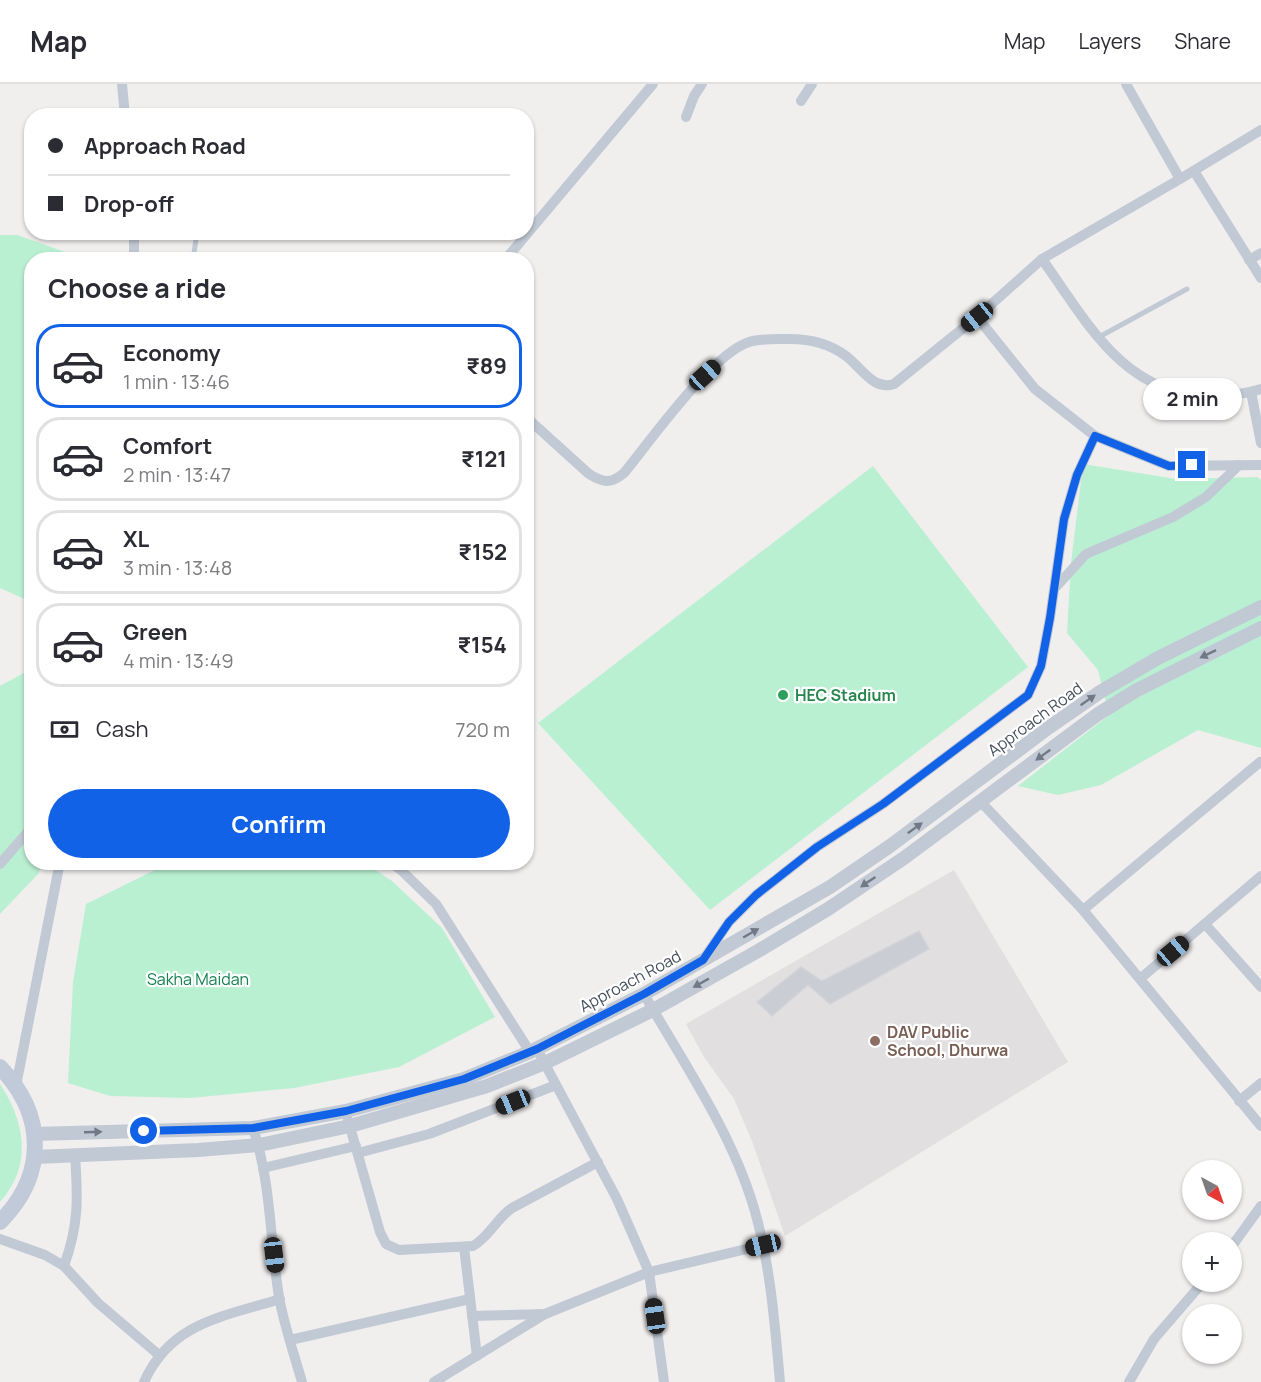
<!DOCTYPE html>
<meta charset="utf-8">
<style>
:root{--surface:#fff;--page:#f2f2f3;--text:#2b2b33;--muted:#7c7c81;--line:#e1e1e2;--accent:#1262e7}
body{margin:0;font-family:Manrope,sans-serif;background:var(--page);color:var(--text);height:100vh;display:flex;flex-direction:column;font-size:22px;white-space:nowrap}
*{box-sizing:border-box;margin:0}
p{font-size:20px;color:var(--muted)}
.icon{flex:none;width:33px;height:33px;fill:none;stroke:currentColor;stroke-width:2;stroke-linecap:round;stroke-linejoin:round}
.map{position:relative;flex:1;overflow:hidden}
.side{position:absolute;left:24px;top:168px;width:510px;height:618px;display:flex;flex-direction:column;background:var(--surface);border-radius:24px;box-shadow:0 2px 4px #0004}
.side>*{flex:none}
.banner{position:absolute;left:24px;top:24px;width:510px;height:132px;border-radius:24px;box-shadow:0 2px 4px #0004;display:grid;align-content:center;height:132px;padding:0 24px;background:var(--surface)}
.needle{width:39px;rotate:140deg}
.buttons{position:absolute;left:1182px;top:1076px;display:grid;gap:12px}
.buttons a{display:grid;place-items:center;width:60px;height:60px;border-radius:50%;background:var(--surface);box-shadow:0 2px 4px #0004;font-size:30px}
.end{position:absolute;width:27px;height:27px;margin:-14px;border:8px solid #1262e7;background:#fff;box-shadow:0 0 0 3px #fff}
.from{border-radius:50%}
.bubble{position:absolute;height:42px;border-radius:21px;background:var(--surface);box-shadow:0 2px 4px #0004;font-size:20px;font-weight:700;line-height:42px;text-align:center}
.car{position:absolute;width:18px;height:36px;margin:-18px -9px;border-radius:8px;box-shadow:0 0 4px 2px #0007;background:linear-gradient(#222 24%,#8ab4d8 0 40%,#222 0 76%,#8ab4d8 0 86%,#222 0)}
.banner b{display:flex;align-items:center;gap:21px;height:57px;font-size:22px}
.banner b+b{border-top:2px solid var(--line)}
.banner i{width:15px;height:15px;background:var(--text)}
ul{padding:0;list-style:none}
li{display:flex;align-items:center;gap:18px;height:84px;margin:0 12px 9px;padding:0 12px;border:3px solid var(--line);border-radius:24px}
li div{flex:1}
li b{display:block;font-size:22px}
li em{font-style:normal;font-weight:700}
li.selected{border-color:var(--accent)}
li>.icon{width:54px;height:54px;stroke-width:1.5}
h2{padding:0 24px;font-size:27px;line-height:72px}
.pay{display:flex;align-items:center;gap:15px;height:66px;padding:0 24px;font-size:22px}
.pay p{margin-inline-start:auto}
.action{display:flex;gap:12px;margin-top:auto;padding:12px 24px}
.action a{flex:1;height:69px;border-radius:36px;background:var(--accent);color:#fff;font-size:24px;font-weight:700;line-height:69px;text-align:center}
header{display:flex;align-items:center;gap:36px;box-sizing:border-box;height:84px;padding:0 30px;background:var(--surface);border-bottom:2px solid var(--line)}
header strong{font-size:28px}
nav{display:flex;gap:33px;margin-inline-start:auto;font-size:21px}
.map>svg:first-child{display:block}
.education{fill:#e2dfe0}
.green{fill:#baf0d2}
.building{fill:#cacdd3;stroke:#d2d4da;stroke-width:1.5}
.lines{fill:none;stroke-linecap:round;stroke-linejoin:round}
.service{stroke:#c1c9d4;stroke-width:5}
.minor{stroke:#c1c9d4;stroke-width:10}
.tertiary{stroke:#c1c9d4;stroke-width:14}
.secondary{stroke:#c0cad8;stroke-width:16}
.oneway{fill:#707a86}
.route{stroke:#1262e7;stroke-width:8}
.leisure-dot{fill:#2e9e5b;stroke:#fff;stroke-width:2}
.education-dot{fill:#8d6e63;stroke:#fff;stroke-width:2}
.labels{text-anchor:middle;stroke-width:4.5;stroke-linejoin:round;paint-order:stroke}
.leisure-label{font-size:16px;font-weight:bold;fill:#27864d;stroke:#fff;text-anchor:start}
.street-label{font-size:16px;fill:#45505c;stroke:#fff}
.park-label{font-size:16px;fill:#138150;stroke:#fff}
.education-label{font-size:16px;font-weight:bold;fill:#785e54;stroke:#fff;text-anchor:start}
</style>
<header>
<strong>Map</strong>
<nav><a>Map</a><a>Layers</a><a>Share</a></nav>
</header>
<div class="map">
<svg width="1261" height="1298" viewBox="0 0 1261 1298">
<rect width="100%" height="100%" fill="#f1eeee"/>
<path class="education" d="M954,786l114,192 -283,174 -33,-95 -18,-42 -30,-42 -18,-33z"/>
<g class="green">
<path d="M0,151h17l68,24 -53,1 -1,342 -31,-14z"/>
<path d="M1083,380l93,15 81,-2 4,3v268l-63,-18 -97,55 -43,10 -40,-9 91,-71 -11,-45 -31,-37 4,-70z"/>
<path d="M873,382l155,201 -318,243 -172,-187z"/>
<path d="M31,585l1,193 9,1 -2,10 -39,41v-228z"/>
<path d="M169,779h196l27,18 50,47 53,89 -96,50 -105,21 -104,10 -80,-2 -42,-13 5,-101 13,-78z"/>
<path d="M0,1000c25,38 33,81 0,118z"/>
</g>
<path class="building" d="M919,847l10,18 -99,55 -22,-19 -36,31 -15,-14 44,-35 21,14z"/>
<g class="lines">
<g class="service">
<path d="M193,176l4,-28"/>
<path d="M1099,253l88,-48"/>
</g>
<g class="minor">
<path d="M122,0l3,32"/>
<path d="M1126,0l54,95"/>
<path d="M801,17l11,-17"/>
<path d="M686,33l8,-21 8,-12"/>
<path d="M1194,87l67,107"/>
<path d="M134,148v28"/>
<path d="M1042,175c45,63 82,137 169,137 17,0 34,-2 50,-7"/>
<path d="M505,176l148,-176"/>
<path d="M1249,176l12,-7"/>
<path d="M977,233l58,72 60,47 74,30 92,-1"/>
<path d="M1251,308l10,51"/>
<path d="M526,333l63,57c15,9 22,10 35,-1 27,-33 88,-119 125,-131 13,-4 29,-3 41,-3 21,0 40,5 56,17 15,11 27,35 48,28l83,-67 65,-58 138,-80 81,-49"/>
<path d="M1055,504l31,-34 87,-37 33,-20 33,-32"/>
<path d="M980,717l103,109 178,216"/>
<path d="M390,778l11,8 35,34 94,148"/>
<path d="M0,780l32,-37"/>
<path d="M1083,826l177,-148 1,1"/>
<path d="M1205,840l56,63"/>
<path d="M705,873l24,-35 27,-27 61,-48 66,-43 145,-109 13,-29 9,-48 14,-99 13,-44 18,-39"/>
<path d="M1141,894l120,-102"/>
<path d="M644,910c41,72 92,144 113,225 14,53 18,108 23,163"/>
<path d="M537,965l80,150 32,73 15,110"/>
<path d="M16,1002l44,-224"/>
<path d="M1239,1017l22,-18"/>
<path d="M348,1036l32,112 6,12 13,6 74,-4c16,-9 24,-28 39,-38l86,-46"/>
<path d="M253,1044c18,53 17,113 26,169 5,28 15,57 23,85"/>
<path d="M358,1069l71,-19 127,-49"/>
<path d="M263,1084l93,-22"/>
<path d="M0,1155l45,16 19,11 34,37 61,52"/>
<path d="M1232,1162l29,-40"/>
<path d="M464,1163l13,109"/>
<path d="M64,1182c15,-42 14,-67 11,-111"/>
<path d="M472,1232l72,-2"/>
<path d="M290,1256l180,-41"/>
<path d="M144,1298c27,-60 79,-65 136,-83"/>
<path d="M434,1298l111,-68 104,-42 114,-27"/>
<path d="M1129,1298l25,-43 50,-58"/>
</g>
<g class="tertiary">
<path d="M34,1050l219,-6 93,-17 118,-32 66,-27 114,-58 186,-107 60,-41 158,-118 52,-36 58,-34 103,-51"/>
<path d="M35,1073l163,-7 61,-5 91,-19 137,-40 58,-23 108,-53 105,-59 70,-42 76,-51 194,-144 39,-24 124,-62"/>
</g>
<path class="secondary" d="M0,983c46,48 47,108 0,155"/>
</g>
<defs><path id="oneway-solid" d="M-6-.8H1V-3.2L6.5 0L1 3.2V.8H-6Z" transform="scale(1.5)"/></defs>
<g class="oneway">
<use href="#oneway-solid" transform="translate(1208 570) rotate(154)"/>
<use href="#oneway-solid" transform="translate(1088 616) rotate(-35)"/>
<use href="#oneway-solid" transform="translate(1043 671) rotate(144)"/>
<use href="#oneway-solid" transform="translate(915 744) rotate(-36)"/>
<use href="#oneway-solid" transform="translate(868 798) rotate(146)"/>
<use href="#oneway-solid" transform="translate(751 849) rotate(-30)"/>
<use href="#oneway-solid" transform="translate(701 899) rotate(151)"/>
<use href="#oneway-solid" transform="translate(93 1048) rotate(-2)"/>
</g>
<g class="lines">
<path class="route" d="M144,1047l109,-3 93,-17 118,-32 73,-30 107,-55 59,-34 26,-38 27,-27 61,-48 66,-43 145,-109 13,-29 9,-48 14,-99 13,-44 18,-39 74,30 23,-1"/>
</g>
<circle class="leisure-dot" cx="783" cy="611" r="6"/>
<circle class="education-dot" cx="875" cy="957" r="6"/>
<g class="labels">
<g class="leisure-label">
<text x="795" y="617">HEC Stadium</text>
</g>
<g class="street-label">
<text transform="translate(1035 635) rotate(-36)" y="6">Approach Road</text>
<text transform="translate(630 897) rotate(-28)" y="6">Approach Road</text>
</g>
<g class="park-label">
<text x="198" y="901">Sakha Maidan</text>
</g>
<g class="education-label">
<text x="887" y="954">DAV Public<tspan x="887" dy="18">School, Dhurwa</tspan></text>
</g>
</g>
</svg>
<div class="buttons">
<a><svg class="needle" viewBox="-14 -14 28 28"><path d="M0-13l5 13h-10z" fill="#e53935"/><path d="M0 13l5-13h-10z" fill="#7c7c81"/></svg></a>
<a>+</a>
<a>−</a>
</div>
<i class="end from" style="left:144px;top:1047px"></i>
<i class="end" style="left:1192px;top:381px"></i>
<div class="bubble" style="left:1143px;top:294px;width:99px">2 min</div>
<i class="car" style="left:977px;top:233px;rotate:231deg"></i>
<i class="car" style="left:705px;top:291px;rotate:48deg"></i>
<i class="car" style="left:1173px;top:867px;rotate:50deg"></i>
<i class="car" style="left:513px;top:1018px;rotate:248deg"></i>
<i class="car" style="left:763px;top:1161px;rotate:257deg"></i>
<i class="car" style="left:274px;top:1171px;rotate:173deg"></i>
<i class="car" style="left:655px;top:1232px;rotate:352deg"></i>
<div class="banner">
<b><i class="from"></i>Approach Road</b>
<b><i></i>Drop-off</b>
</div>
<section class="side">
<h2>Choose a ride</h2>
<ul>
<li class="selected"><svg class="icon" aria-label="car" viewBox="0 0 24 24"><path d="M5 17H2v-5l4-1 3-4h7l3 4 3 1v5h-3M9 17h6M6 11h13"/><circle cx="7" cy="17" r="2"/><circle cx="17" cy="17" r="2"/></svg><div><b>Economy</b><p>1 min · 13:46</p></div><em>₹89</em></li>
<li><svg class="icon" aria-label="car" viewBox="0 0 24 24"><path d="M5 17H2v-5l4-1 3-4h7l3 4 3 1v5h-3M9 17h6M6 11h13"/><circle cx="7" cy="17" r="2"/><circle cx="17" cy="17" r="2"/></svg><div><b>Comfort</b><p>2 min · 13:47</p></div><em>₹121</em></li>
<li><svg class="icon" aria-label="car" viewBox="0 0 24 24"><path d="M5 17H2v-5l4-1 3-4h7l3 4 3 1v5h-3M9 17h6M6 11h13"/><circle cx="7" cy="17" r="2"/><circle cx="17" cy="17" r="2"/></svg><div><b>XL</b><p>3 min · 13:48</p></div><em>₹152</em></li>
<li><svg class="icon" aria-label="car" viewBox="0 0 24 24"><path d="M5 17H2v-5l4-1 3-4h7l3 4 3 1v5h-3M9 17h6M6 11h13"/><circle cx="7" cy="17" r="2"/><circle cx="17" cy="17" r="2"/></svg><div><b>Green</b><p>4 min · 13:49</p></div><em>₹154</em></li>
</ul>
<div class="pay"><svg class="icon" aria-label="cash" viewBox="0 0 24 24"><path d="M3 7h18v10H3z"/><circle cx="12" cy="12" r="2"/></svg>Cash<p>720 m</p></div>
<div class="action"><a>Confirm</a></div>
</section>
</div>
